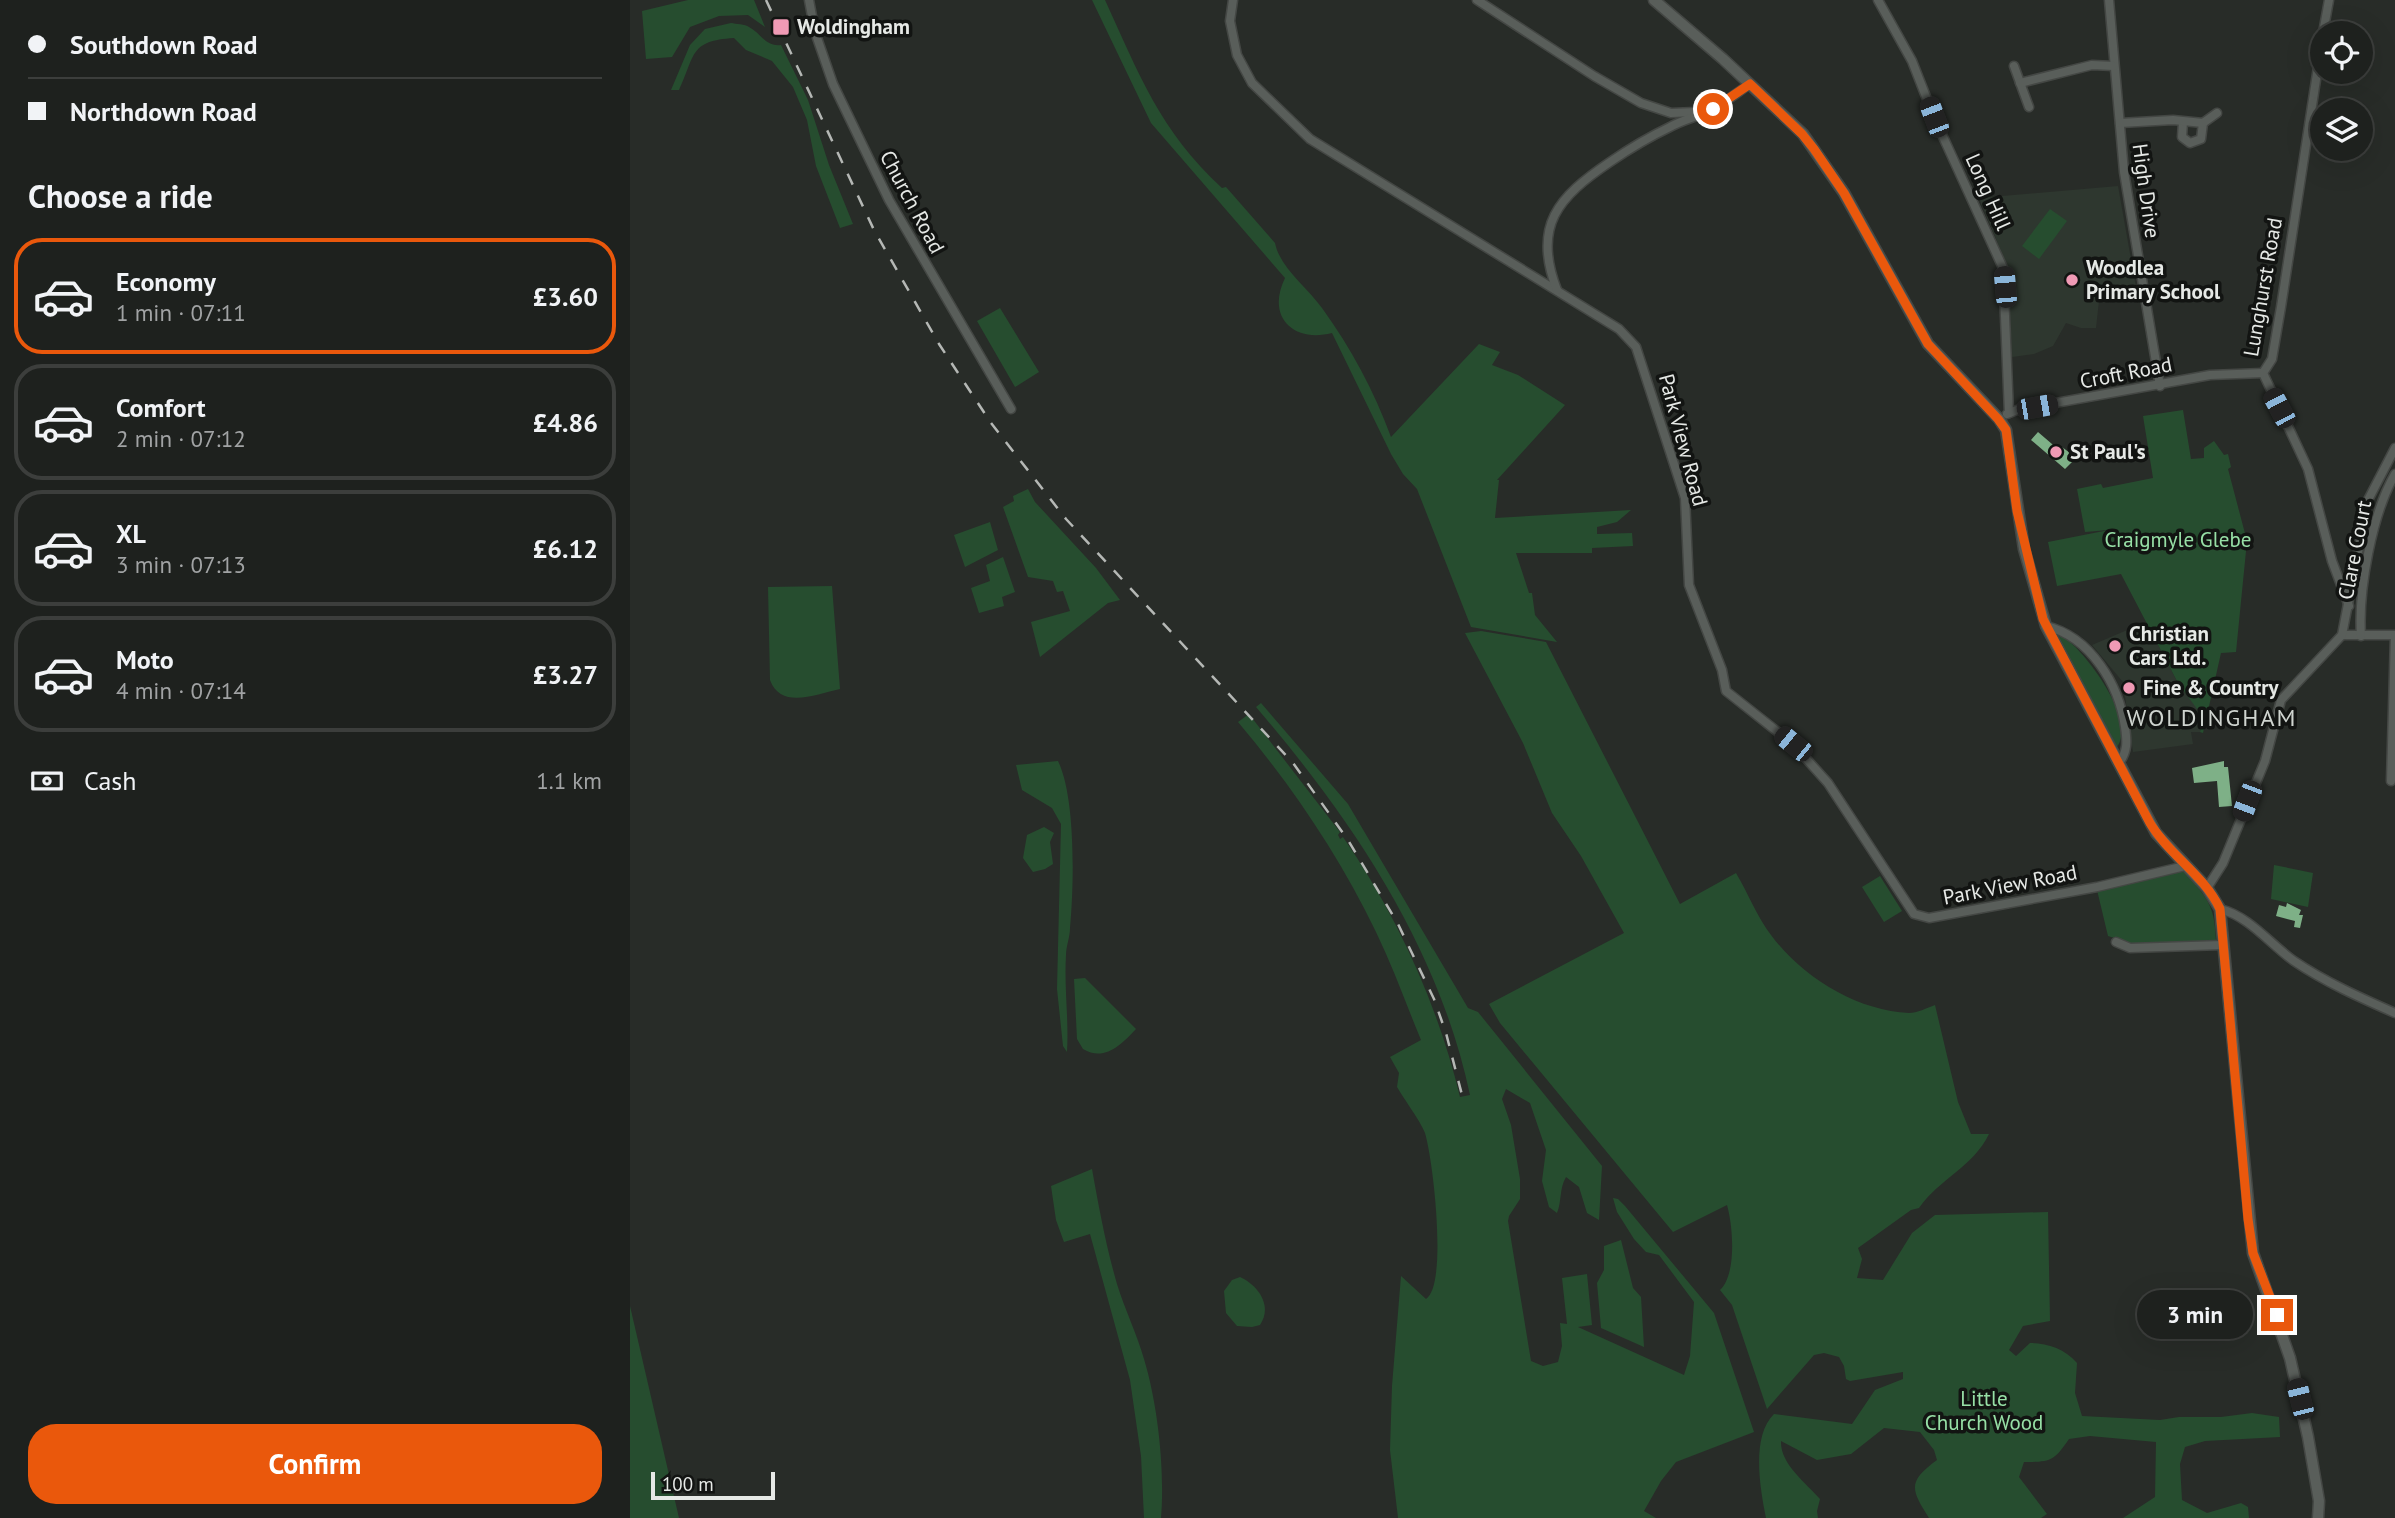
<!DOCTYPE html>
<meta charset="utf-8">
<style>
:root{--surface:#1e211e;--page:#2b2e2b;--text:#f1f3f6;--muted:#a1a3a4;--line:#3c3e3c;--accent:#ea580c}
body{margin:0;font-family:"PT Sans",sans-serif;background:var(--page);color:var(--text);height:100vh;display:flex;flex-direction:column;font-size:26px;white-space:nowrap}
*{box-sizing:border-box;margin:0}
p{font-size:23px;color:var(--muted)}
.icon{flex:none;width:38px;height:38px;fill:none;stroke:currentColor;stroke-width:2;stroke-linecap:round;stroke-linejoin:round}
.map{position:relative;flex:1;overflow:hidden}
.drawer{display:flex;flex-direction:column;background:var(--surface);width:630px}
.drawer>*{flex:none}
.hud{display:grid;align-content:center;height:154px;padding:0 28px;background:var(--surface)}
.controls{position:absolute;left:1680px;top:21px;display:grid;gap:14px}
.controls a{display:grid;place-items:center;width:63px;height:63px;border-radius:50%;background:var(--surface);box-shadow:0 7px 28px #0002,0 0 0 2px var(--line);font-size:35px}
.scale{position:absolute;left:21px;bottom:18px;width:124px;box-sizing:border-box;padding-left:7px;border:4px solid #e6e9e6;border-top:0;font-size:19px;line-height:24px;white-space:nowrap;color:#e6e9e6;-webkit-text-stroke:5px #121412;paint-order:stroke}
.end{position:absolute;width:32px;height:32px;margin:-16px;border:9px solid #ea580c;background:#fff;box-shadow:0 0 0 4px #fff}
.from{border-radius:50%}
.bubble{position:absolute;height:49px;border-radius:24px;background:var(--surface);box-shadow:0 7px 28px #0002,0 0 0 2px var(--line);font-size:23px;font-weight:700;line-height:49px;text-align:center}
.car{position:absolute;width:21px;height:42px;margin:-21px -10px;border-radius:9px;box-shadow:0 0 5px 2px #0007;background:linear-gradient(#222 24%,#8ab4d8 0 40%,#222 0 76%,#8ab4d8 0 86%,#222 0)}
.hud b{display:flex;align-items:center;gap:24px;height:66px;font-size:26px}
.hud b+b{border-top:2px solid var(--line)}
.hud i{width:18px;height:18px;background:var(--text)}
ul{padding:0;list-style:none}
li{display:flex;align-items:center;gap:21px;height:116px;margin:0 14px 10px;padding:0 14px;border:4px solid var(--line);border-radius:28px}
li div{flex:1}
li b{display:block;font-size:26px}
li em{font-style:normal;font-weight:700}
li.selected{border-color:var(--accent)}
li>.icon{width:63px;height:63px;stroke-width:1.5}
h2{padding:0 28px;font-size:32px;line-height:84px}
.pay{display:flex;align-items:center;gap:18px;height:77px;padding:0 28px;font-size:26px}
.pay p{margin-inline-start:auto}
.action{display:flex;gap:14px;margin-top:auto;padding:14px 28px}
.action a{flex:1;height:80px;border-radius:28px;background:var(--accent);color:#fff;font-size:28px;font-weight:700;line-height:80px;text-align:center}
main{display:flex;flex:1;min-height:0}
.map>svg:first-child{display:block}
.built{fill:#2e372f}
.green{fill:#264d2f}
.building{fill:#7eb087}
.lines{fill:none;stroke-linecap:round;stroke-linejoin:round}
.minor-casing{stroke:#444744;stroke-width:11}
.tertiary-casing{stroke:#444744;stroke-width:13}
.minor{stroke:#595e5a;stroke-width:8}
.tertiary{stroke:#595e5a;stroke-width:10}
.rail{stroke:#b5b8b5;stroke-width:2.5;stroke-dasharray:12 12;stroke-linecap:butt}
.route{stroke:#ea580c;stroke-width:9}
.poi-dot{fill:#f09ab5;stroke:#121412;stroke-width:2.5}
.labels{text-anchor:middle;stroke-width:7;stroke-linejoin:round;paint-order:stroke}
.poi-label{font-size:21px;font-weight:bold;fill:#e6e9e6;stroke:#121412;text-anchor:start}
.street-label{font-size:21px;fill:#e6e9e6;stroke:#121412}
.park-label{font-size:21px;fill:#97e0a6;stroke:#121412}
.quarter-label{font-size:24px;letter-spacing:2px;fill:#cfd4cf;stroke:#121412}
</style>
<main>
<section class="drawer">
<div class="hud">
<b><i class="from"></i>Southdown Road</b>
<b><i></i>Northdown Road</b>
</div>
<h2>Choose a ride</h2>
<ul>
<li class="selected"><svg class="icon" aria-label="car" viewBox="0 0 24 24"><path d="M5 17H2v-5l4-1 3-4h7l3 4 3 1v5h-3M9 17h6M6 11h13"/><circle cx="7" cy="17" r="2"/><circle cx="17" cy="17" r="2"/></svg><div><b>Economy</b><p>1 min · 07:11</p></div><em>£3.60</em></li>
<li><svg class="icon" aria-label="car" viewBox="0 0 24 24"><path d="M5 17H2v-5l4-1 3-4h7l3 4 3 1v5h-3M9 17h6M6 11h13"/><circle cx="7" cy="17" r="2"/><circle cx="17" cy="17" r="2"/></svg><div><b>Comfort</b><p>2 min · 07:12</p></div><em>£4.86</em></li>
<li><svg class="icon" aria-label="car" viewBox="0 0 24 24"><path d="M5 17H2v-5l4-1 3-4h7l3 4 3 1v5h-3M9 17h6M6 11h13"/><circle cx="7" cy="17" r="2"/><circle cx="17" cy="17" r="2"/></svg><div><b>XL</b><p>3 min · 07:13</p></div><em>£6.12</em></li>
<li><svg class="icon" aria-label="car" viewBox="0 0 24 24"><path d="M5 17H2v-5l4-1 3-4h7l3 4 3 1v5h-3M9 17h6M6 11h13"/><circle cx="7" cy="17" r="2"/><circle cx="17" cy="17" r="2"/></svg><div><b>Moto</b><p>4 min · 07:14</p></div><em>£3.27</em></li>
</ul>
<div class="pay"><svg class="icon" aria-label="cash" viewBox="0 0 24 24"><path d="M3 7h18v10H3z"/><circle cx="12" cy="12" r="2"/></svg>Cash<p>1.1 km</p></div>
<div class="action"><a>Confirm</a></div>
</section>
<div class="map">
<svg width="1765" height="1518" viewBox="0 0 1765 1518">
<rect width="100%" height="100%" fill="#282c28"/>
<g class="built">
<path d="M1488,186l19,107 -38,8 -3,27h-15l-15,-5 -13,23 -19,8 -22,3 -4,-89 -29,-70z"/>
<path d="M1516,622l32,61 19,25 9,-1 -6,25h-9l2,12 -60,8 -10,-70 -31,-37z"/>
</g>
<g class="green">
<path d="M58,0h66l11,27 -17,-12 -29,1 -29,11 -18,30 -26,2 -4,-48z"/>
<path d="M462,0h13c34,74 55,131 117,188l4,-1 49,56c5,25 32,44 47,65 29,40 52,83 69,129l88,-93 21,8 -8,13 26,10 47,30 -68,75h2l-4,38 136,-8 -14,12 -20,5v7l35,-1 1,13 -41,2v5h-76l13,40h3l3,22 22,27 -86,-15 -54,-138 -14,-15 -12,-20 -59,-121c-39,10 -66,-16 -47,-55l-134,-155z"/>
<path d="M101,23c5,1 14,1 18,4 12,6 16,20 32,18l27,55 21,65 24,59 -13,4 -24,-62 -9,-46 -14,-33 -21,-26 -26,-11 -12,-12c-45,3 -38,16 -55,52h-8l19,-45 15,-16z"/>
<path d="M1420,209l17,12 -28,38 -17,-13z"/>
<path d="M370,308l39,64 -24,15 -38,-66z"/>
<path d="M1553,410l8,49 13,-1v-10l10,-7 10,14 4,-1 3,13 -3,2 19,72 -11,111 -15,1 -18,80 -3,-1 6,-24 -9,1 -19,-26 -57,-109 -64,12 -9,-44 61,-12 -24,2 -8,-43 24,-5 2,4 50,-10 -10,-62z"/>
<path d="M398,489l7,13 61,66 24,32 -12,3 -68,54 -9,-35 39,-11 -7,-20 -6,1 -4,-11 -25,-4 -25,-70 11,-6 -1,-5z"/>
<path d="M360,522l8,28 -33,17 -11,-32z"/>
<path d="M373,557l12,35 -13,5 2,9 -25,7 -8,-25 19,-7 -4,-16z"/>
<path d="M202,586l8,103c-24,5 -59,21 -70,-9l-2,-93z"/>
<path d="M851,631l65,11 134,262 56,-31c12,20 21,44 35,62 31,42 86,76 138,78 8,0 18,-5 26,-8l23,97 13,32h18c-16,33 -50,45 -70,74l-8,2 -53,38 4,11 -5,19 26,2 29,-47 23,-18 113,-3 2,109 -27,5 -14,24 7,6 14,-13c17,0 35,6 47,20l-2,30 7,23 78,4 19,-3h42l31,-4 27,4 1,20 -75,4 -20,6 -5,17 2,36 25,13 34,-10 7,4 1,11h-126l32,-21 1,-55 -66,-6 -21,3c-15,22 -18,23 -45,23l-5,15 28,37 -6,4h-112c-18,-29 -22,-36 8,-58l-3,-10 -14,-18 -36,-4 -33,26 -34,6 -36,-19c-1,23 25,42 39,58l-3,12 1,7h-52c-6,-29 -15,-82 8,-104l78,10 23,-34 28,-11v-7l-53,9 -4,-2 -2,-13 -5,-9 -15,-4 -10,2 -47,54 -35,-104 -12,-15c17,-16 13,-64 7,-85l-54,27 -173,-209 -11,-19 135,-71 -43,-77 -29,-43 -29,-70 -58,-110z"/>
<path d="M1431,635c24,15 76,85 56,112l-59,-111z"/>
<path d="M631,703l87,101 120,204 10,4 124,154 -3,54 -12,-7 -8,-26 -13,-10c-7,12 -4,24 -9,36l-8,-6 -7,-26 4,-31 -16,-47 -24,-14 -4,10 9,26 9,54v20l-11,17 -1,5 23,140 12,5 15,-4 4,-16 -2,-23 7,1 -5,-46 25,-4 5,51 -14,2 106,48 6,-19 4,-54 -35,-47 -13,-3 -12,-13 -17,-27 -4,-14 5,1 7,7 89,107 40,119 -78,30 -15,19 -17,30 12,7h-258l-8,-68 2,-64 9,-110 25,23c22,-14 7,-140 -1,-166 -4,-11 -21,-34 -28,-46l2,-14 -9,-16 31,-17c-15,-36 -28,-73 -45,-108 -36,-75 -84,-146 -138,-210l11,-8 91,118 -2,3 2,4 3,-2c54,78 95,168 117,260l10,-2c-31,-147 -118,-276 -214,-388z"/>
<path d="M428,761c18,37 16,125 12,167 0,9 -4,18 -4,27 -2,32 3,65 1,97l-4,-6 -6,-57 4,-165 -9,-16 -30,-18 -6,-25z"/>
<path d="M414,827l10,6 -4,9 3,22 -8,5 -12,3 -10,-14 4,-23z"/>
<path d="M1644,865l39,8 -5,34 -37,-8z"/>
<path d="M1548,870l5,1c24,26 32,34 33,70l-83,3 -25,-8 -11,-46z"/>
<path d="M1250,876l22,35 -18,11 -22,-35z"/>
<path d="M455,978l51,51c-15,16 -32,33 -53,20l-6,-10 -3,-60z"/>
<path d="M462,1169c7,39 14,77 25,115 8,26 20,50 27,75 14,46 21,112 17,159h-17l-3,-62 -11,-76 -40,-146 -26,8 -8,-22 -5,-34z"/>
<path d="M991,1240l12,48 8,9 3,50 -43,-19 -4,-45 7,-13v-24z"/>
<path d="M610,1277c18,8 33,29 20,48l-8,2 -15,-1 -11,-13 -2,-22 8,-11z"/>
<path d="M0,1306l49,212h-49z"/>
</g>
<g class="building">
<path d="M1408,432l21,18 3,-3 8,6 -3,3 6,5 -8,8 -34,-29z"/>
<path d="M1594,761v6h4l4,39 -13,1 -2,-26 -23,2 -2,-15z"/>
<path d="M1657,903l14,7 -2,5h4l-3,13 -6,-1 1,-6 -19,-5 3,-11 7,2z"/>
</g>
<g class="lines">
<g class="minor-casing">
<g id="minor">
<path d="M179,0l6,32 18,52 56,116 122,209"/>
<path d="M603,0l-3,21 7,34 15,28 58,56 309,190 17,18 49,151 4,87 33,85 4,21 67,53 35,39 86,131 15,4 168,-31 88,-21"/>
<path d="M847,0l117,76 47,27 30,10 25,-1"/>
<path d="M1248,0l34,61 22,56 69,151 6,145"/>
<path d="M1479,0l15,172 36,214"/>
<path d="M1693,33l6,-33"/>
<path d="M1692,41l-41,266 -9,52 -9,14 45,96 24,92 17,45"/>
<path d="M1384,66l15,41"/>
<path d="M1390,83l72,-18 22,1"/>
<path d="M1553,122l-1,15 8,6 11,-4 2,-16"/>
<path d="M1490,123l53,-3 30,3 14,-10"/>
<path d="M927,290c-25,-64 1,-93 53,-128 19,-13 39,-25 60,-35 14,-8 31,-11 44,-19 13,-7 24,-16 36,-24"/>
<path d="M1377,414l10,-4 193,-35 53,-2"/>
<path d="M1416,626c45,11 73,59 79,101 2,14 3,24 -6,36"/>
<path d="M1712,635h53"/>
<path d="M1731,636c-3,-46 11,-122 34,-162"/>
<path d="M1761,781l4,-145"/>
<path d="M1577,888l16,-25 42,-102 16,-61 61,-65 26,-135 27,-52"/>
<path d="M1590,909c29,7 50,35 74,52 31,21 67,37 101,52"/>
<path d="M1486,942l14,6 92,-3"/>
</g>
</g>
<g class="tertiary-casing">
<path id="tertiary" d="M1024,0l69,59 80,75 41,59 84,151 71,75 7,11 18,119 22,77 110,207 51,55 13,21 33,344 37,105 18,79 11,64 -1,17"/>
</g>
<use href="#minor" class="minor"/>
<use href="#tertiary" class="tertiary"/>
<path class="rail" d="M136,0l108,230 65,114 52,79 75,96 227,244 55,77 50,84 36,75 12,34 16,62"/>
</g>
<g class="lines">
<path class="route" d="M1083,109l37,-25 52,50 12,15 30,44 84,151 70,75 8,11 11,81 26,108 107,204c19,32 54,52 70,86l28,310 5,34 24,62"/>
</g>
<g class="poi-dot">
<rect x="142" y="18" width="18" height="18" rx="3.5"/>
<circle cx="1442" cy="280" r="7"/>
<circle cx="1426" cy="452" r="7"/>
<circle cx="1485" cy="646" r="7"/>
<circle cx="1499" cy="688" r="7"/>
</g>
<g class="labels">
<g class="poi-label">
<text x="167" y="34">Woldingham</text>
<text x="1456" y="275">Woodlea<tspan x="1456" dy="24">Primary School</tspan></text>
<text x="1440" y="459">St Paul's</text>
<text x="1499" y="641">Christian<tspan x="1499" dy="24">Cars Ltd.</tspan></text>
<text x="1513" y="695">Fine &amp; Country</text>
</g>
<g class="street-label">
<text transform="translate(1516 191) rotate(82)" y="7">High Drive</text>
<text transform="translate(1358 192) rotate(66)" y="7">Long Hill</text>
<text transform="translate(282 202) rotate(62)" y="7">Church Road</text>
<text transform="translate(1633 287) rotate(-80)" y="7">Lunghurst Road</text>
<text transform="translate(1496 373) rotate(-11)" y="7">Croft Road</text>
<text transform="translate(1053 440) rotate(75)" y="7">Park View Road</text>
<text transform="translate(1725 550) rotate(-79)" y="7">Clare Court</text>
<text transform="translate(1380 885) rotate(-11)" y="7">Park View Road</text>
</g>
<g class="park-label">
<text x="1548" y="547">Craigmyle Glebe</text>
<text x="1354" y="1406">Little<tspan x="1354" dy="24">Church Wood</tspan></text>
</g>
<g class="quarter-label">
<text x="1582" y="726">WOLDINGHAM</text>
</g>
</g>
</svg>
<div class="controls">
<a><svg class="icon" aria-label="locate" viewBox="0 0 24 24"><circle cx="12" cy="12" r="6"/><path d="M12 2v4M12 18v4M2 12h4M18 12h4"/></svg></a>
<a><svg class="icon" aria-label="layers" viewBox="0 0 24 24"><path d="M12 4l9 5-9 5-9-5zM3 14l9 5 9-5"/></svg></a>
</div>
<div class="scale">100 m</div>
<i class="end from" style="left:1083px;top:109px"></i>
<i class="end" style="left:1647px;top:1315px"></i>
<div class="bubble" style="left:1507px;top:1290px;width:116px">3 min</div>
<i class="car" style="left:1304px;top:117px;rotate:339deg"></i>
<i class="car" style="left:1375px;top:287px;rotate:355deg"></i>
<i class="car" style="left:1407px;top:407px;rotate:80deg"></i>
<i class="car" style="left:1649px;top:408px;rotate:332deg"></i>
<i class="car" style="left:1163px;top:744px;rotate:309deg"></i>
<i class="car" style="left:1617px;top:801px;rotate:201deg"></i>
<i class="car" style="left:1670px;top:1399px;rotate:346deg"></i>
</div>
</main>
